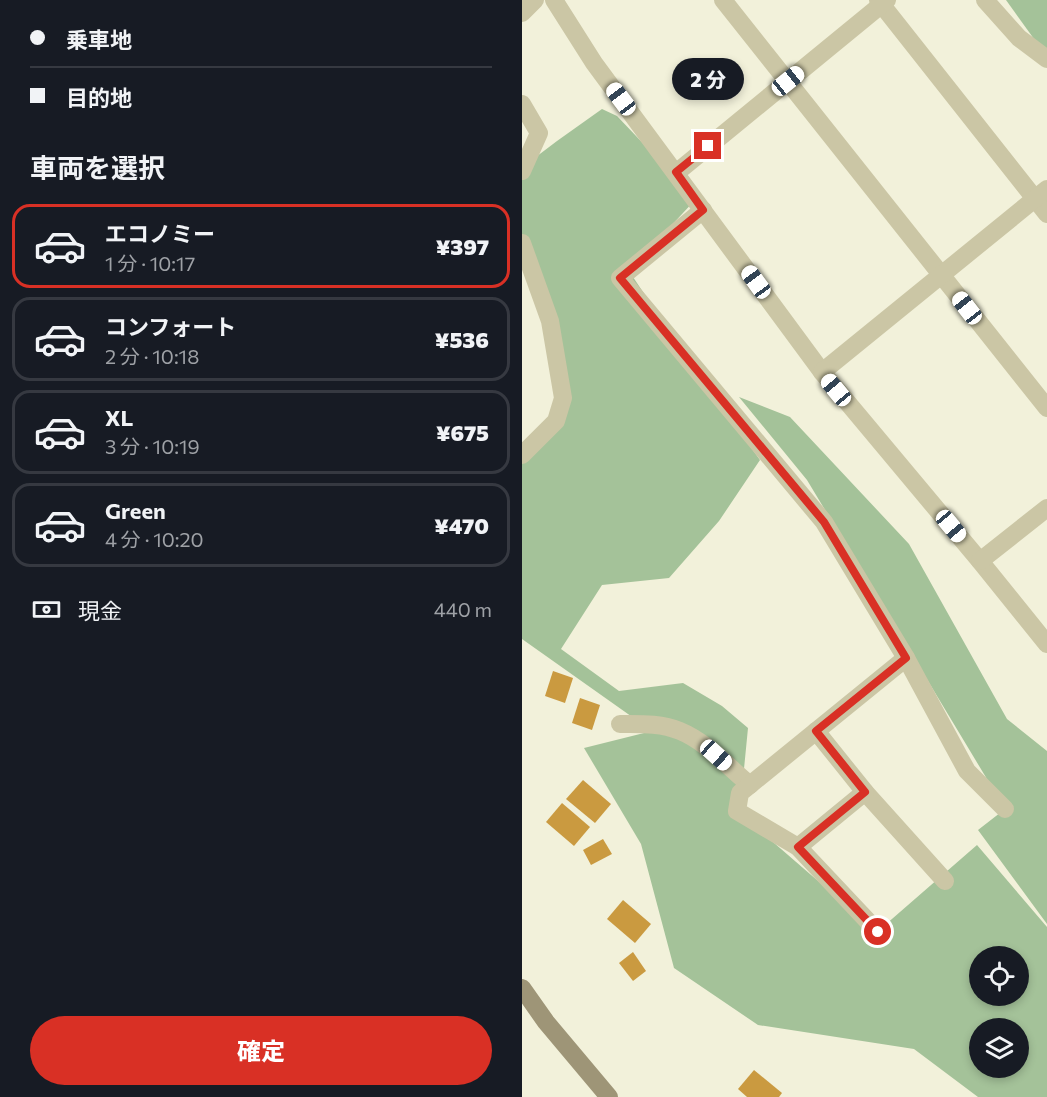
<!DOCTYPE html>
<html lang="ja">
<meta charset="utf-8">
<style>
:root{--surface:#171b24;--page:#242831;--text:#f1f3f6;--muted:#9ea1a6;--line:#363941;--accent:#d93025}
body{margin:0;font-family:Commissioner,"Noto Sans JP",sans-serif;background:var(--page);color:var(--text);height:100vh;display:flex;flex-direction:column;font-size:22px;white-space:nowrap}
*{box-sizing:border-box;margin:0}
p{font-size:20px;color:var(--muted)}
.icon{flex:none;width:33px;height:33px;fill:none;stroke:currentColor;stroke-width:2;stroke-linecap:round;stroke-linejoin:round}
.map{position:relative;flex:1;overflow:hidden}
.details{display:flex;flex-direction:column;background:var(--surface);width:522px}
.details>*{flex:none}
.banner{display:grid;align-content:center;height:132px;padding:0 30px;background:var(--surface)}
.fabs{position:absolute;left:447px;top:946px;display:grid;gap:12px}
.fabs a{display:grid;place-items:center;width:60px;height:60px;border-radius:50%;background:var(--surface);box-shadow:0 3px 9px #0003;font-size:30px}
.end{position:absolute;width:27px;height:27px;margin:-14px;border:8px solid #d93025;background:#fff;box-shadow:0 0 0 3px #fff}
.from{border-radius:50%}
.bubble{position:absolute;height:42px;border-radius:21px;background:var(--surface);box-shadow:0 3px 9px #0003;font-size:20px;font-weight:800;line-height:42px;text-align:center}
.car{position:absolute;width:18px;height:36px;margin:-18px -9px;border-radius:8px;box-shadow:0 0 4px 2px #0007;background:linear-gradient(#fff 24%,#345 0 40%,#fff 0 76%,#345 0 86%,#fff 0)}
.banner b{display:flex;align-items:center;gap:21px;height:57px;font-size:22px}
.banner b+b{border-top:2px solid var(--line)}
.banner i{width:15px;height:15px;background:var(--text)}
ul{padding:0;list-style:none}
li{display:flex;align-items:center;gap:18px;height:84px;margin:0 12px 9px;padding:0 18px;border:3px solid var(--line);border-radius:18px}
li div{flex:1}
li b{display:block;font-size:22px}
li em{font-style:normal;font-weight:800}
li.selected{border-color:var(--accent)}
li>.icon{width:54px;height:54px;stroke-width:1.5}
h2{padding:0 30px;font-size:27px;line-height:72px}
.pay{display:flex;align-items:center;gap:15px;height:66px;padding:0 30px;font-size:22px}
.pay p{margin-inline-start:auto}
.cta{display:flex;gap:12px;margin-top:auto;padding:12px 30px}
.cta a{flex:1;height:69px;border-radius:36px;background:var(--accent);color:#fff;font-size:24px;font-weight:800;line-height:69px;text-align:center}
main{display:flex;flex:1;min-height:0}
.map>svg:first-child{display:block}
.green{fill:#a4c299;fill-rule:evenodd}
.building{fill:#ca9a40}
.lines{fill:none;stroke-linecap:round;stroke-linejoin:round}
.street{stroke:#cbc6a5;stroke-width:18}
.secondary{stroke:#9e9577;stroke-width:18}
.route{stroke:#d93025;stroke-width:8}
</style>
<main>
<section class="details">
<div class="banner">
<b><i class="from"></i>乗車地</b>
<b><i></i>目的地</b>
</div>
<h2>車両を選択</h2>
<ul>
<li class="selected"><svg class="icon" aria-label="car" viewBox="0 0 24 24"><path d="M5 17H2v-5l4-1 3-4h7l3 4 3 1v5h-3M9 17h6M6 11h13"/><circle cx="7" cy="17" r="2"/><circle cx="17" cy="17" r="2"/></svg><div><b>エコノミー</b><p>1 分 · 10:17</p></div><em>¥397</em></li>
<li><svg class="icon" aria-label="car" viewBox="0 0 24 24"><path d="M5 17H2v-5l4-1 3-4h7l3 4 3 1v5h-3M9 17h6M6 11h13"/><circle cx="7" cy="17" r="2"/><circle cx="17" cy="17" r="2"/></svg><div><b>コンフォート</b><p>2 分 · 10:18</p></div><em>¥536</em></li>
<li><svg class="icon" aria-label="car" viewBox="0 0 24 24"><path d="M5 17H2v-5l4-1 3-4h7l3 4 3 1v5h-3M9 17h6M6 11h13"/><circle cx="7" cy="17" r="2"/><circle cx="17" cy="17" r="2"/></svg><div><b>XL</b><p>3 分 · 10:19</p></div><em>¥675</em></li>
<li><svg class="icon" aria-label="car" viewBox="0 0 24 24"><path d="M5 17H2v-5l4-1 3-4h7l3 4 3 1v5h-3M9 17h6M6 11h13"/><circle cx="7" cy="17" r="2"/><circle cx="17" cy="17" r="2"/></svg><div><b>Green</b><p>4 分 · 10:20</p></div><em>¥470</em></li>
</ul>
<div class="pay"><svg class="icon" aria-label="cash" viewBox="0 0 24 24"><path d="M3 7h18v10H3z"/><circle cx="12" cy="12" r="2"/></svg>現金<p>440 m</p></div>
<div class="cta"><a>確定</a></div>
</section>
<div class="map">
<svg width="525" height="1097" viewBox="0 0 525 1097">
<rect width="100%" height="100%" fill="#f2f1da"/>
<g class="green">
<path d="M484,0h41v57z"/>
<path d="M80,109l15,7 79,83 -67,72 56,84 75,105 -41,61 -50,57 -67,7 -41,64 58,42 64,-8 39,23 26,22 -5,51 -6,32 140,121 100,-87 70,82v170h-69l-64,-48 -156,-24 -84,-57 -33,-124 -57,-96 68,-17 -130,-92v-184l41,-57 -41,-152v-66l2,-14 33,-25zM458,957h38v39h-38zM458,1029h38v39h-38z"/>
<path d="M217,397l51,20 119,127 98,175 40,32v173l-69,-94 27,-21 -198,-329z"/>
</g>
<g class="building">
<path d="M31,671l20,7 -8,25 -20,-7z"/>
<path d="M58,698l20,7 -8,25 -20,-7z"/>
<path d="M61,780l28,24 -16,19 -29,-24z"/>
<path d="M40,803l28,24 -16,19 -28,-24z"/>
<path d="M81,839l9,15 -21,11 -8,-15z"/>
<path d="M101,900l28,24 -16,19 -28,-24z"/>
<path d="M111,952l13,19 -13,10 -14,-18z"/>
<path d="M232,1070l28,23 -3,4h-32l-9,-8z"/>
</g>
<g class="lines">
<g class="street">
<path d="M32,0l40,63 228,309 158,189 67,83"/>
<path d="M201,0l324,408"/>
<path d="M356,0l169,214"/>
<path d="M463,0l34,38 28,21"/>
<path d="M0,13l13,-13"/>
<path d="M0,104l17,29 -17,38"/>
<path d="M154,173l211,-173"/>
<path d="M181,210l-83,68 204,244 82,136 61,113 38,38"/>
<path d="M0,243l28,78 13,77 -7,23 -34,34"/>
<path d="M300,372l225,-183"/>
<path d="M458,561l67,-53"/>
<path d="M98,724c20,0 41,-1 60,7 27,11 48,36 70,54"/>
<path d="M294,731l49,61 80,89"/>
<path d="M276,847l67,-55"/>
<path d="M363,932h-7l-80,-85 -61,-36 3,-18 166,-135"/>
</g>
<path class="secondary" d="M0,988l24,34 63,75"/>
</g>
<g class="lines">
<path class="route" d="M186,146l-32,26 27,38 -83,68 204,244 82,136 -90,73 49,61 -67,55 80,85"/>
</g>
</svg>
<div class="fabs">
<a><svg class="icon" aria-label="locate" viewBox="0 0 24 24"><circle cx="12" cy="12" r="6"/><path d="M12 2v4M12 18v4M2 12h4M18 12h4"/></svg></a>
<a><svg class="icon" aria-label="layers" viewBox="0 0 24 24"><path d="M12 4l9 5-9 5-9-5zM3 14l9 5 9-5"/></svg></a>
</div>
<i class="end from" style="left:356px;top:932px"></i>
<i class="end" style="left:186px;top:146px"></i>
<div class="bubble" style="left:150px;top:58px;width:72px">2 分</div>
<i class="car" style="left:266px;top:81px;rotate:51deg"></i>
<i class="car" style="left:99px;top:99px;rotate:323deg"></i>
<i class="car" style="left:234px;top:282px;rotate:324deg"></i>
<i class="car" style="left:445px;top:308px;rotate:322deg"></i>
<i class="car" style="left:314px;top:390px;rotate:320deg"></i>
<i class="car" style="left:429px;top:526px;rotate:140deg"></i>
<i class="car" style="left:194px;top:755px;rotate:132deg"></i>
</div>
</main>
